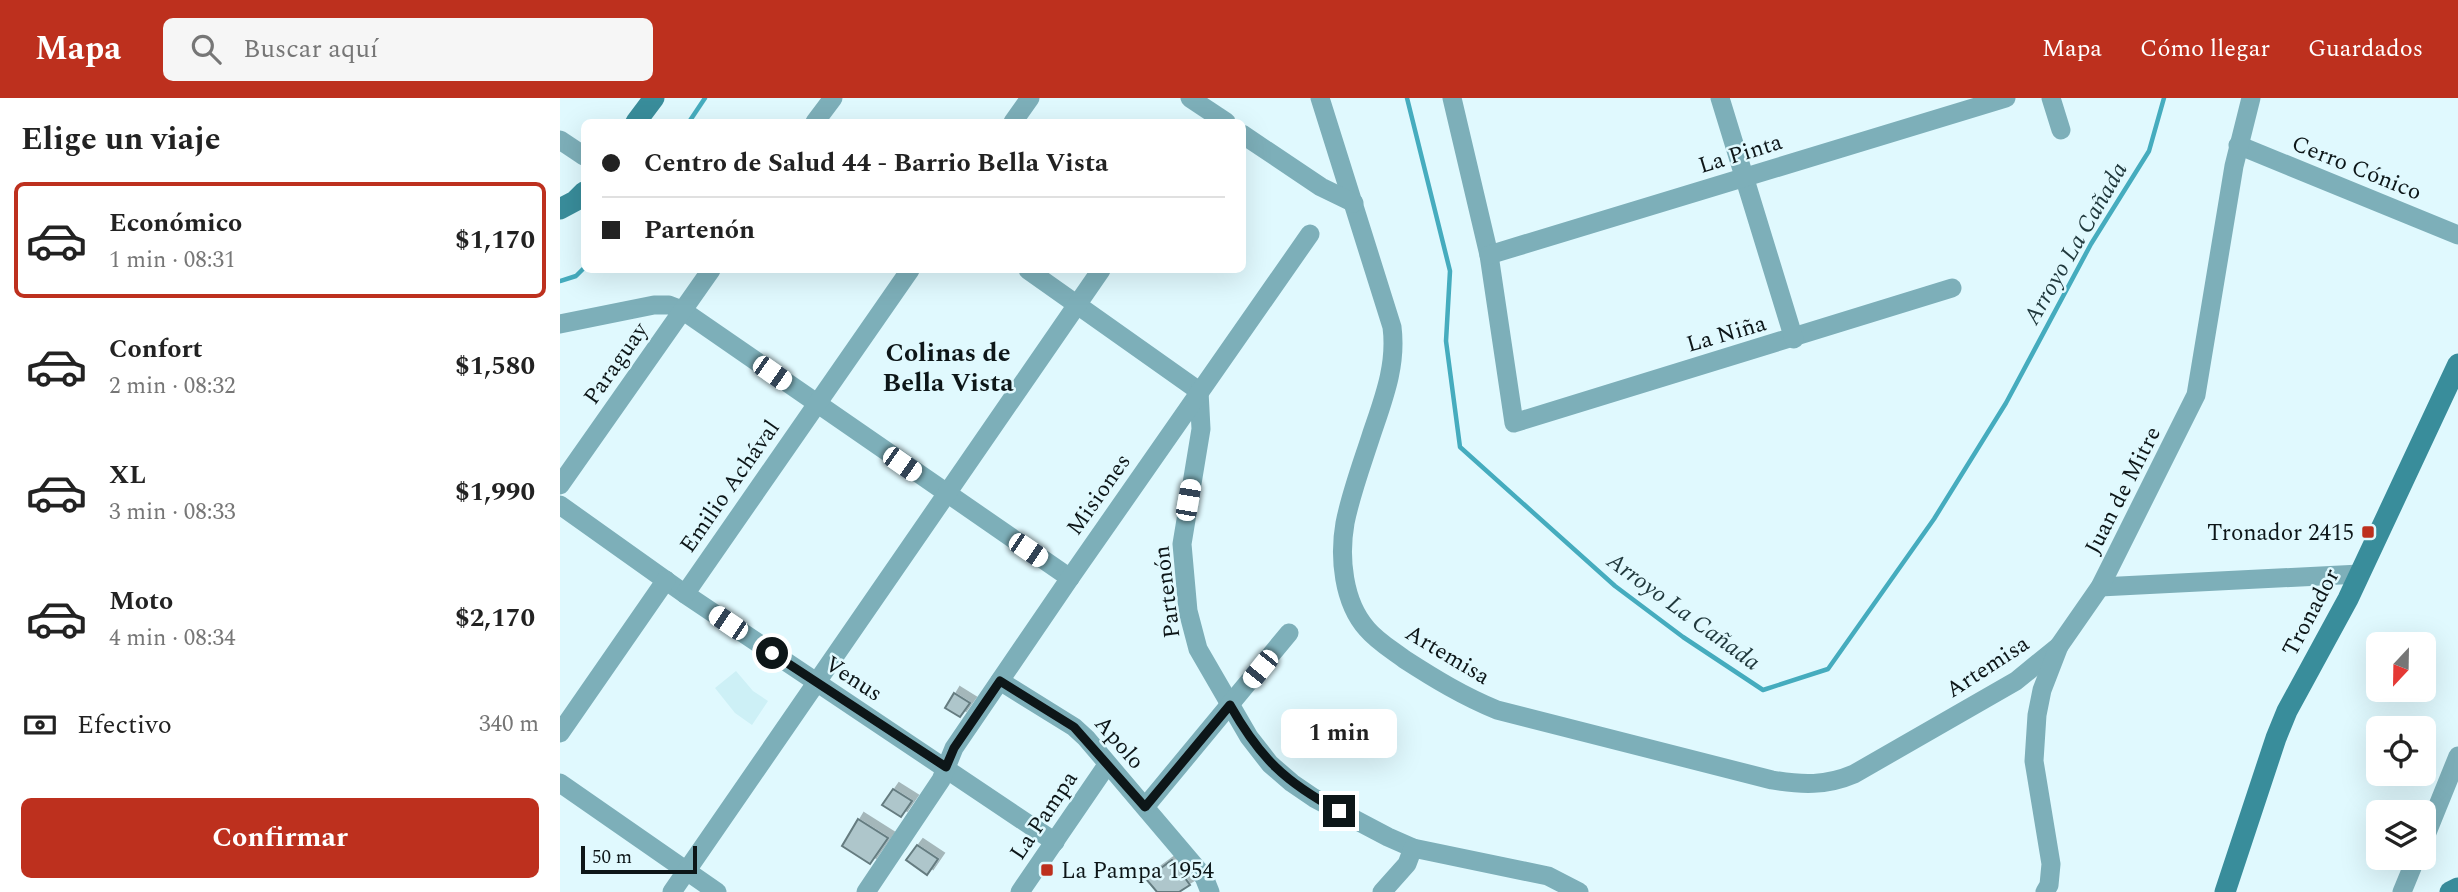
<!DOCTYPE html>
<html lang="es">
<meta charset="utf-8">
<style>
:root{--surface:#fff;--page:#f6f6f6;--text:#222;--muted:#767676;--line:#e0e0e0;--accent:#bd301e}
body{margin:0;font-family:Spectral,serif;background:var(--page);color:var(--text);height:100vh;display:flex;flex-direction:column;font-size:26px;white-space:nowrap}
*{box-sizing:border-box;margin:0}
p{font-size:23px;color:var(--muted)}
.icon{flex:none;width:38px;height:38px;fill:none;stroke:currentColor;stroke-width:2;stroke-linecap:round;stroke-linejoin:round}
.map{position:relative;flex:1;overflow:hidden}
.details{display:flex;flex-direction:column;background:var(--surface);width:560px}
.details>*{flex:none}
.guide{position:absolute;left:21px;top:21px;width:665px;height:154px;border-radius:10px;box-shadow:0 7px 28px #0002;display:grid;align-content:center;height:154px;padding:0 21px;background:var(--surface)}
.needle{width:46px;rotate:202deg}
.controls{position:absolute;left:1806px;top:534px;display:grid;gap:14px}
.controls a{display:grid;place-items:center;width:70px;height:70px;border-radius:10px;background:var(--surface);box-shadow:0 7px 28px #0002;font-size:35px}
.scale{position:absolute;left:21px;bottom:18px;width:116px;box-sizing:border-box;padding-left:7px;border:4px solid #0d1618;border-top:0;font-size:19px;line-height:24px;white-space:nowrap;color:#0d1618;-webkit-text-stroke:5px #e0f9fe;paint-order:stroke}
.end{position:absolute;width:32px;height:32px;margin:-16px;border:9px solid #0d1618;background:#fff;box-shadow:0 0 0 4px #fff}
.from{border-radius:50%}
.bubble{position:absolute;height:49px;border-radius:10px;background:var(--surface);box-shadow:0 7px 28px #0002;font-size:23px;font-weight:700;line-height:49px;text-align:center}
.car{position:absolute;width:21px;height:42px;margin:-21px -10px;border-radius:9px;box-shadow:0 0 5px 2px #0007;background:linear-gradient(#fff 24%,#345 0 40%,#fff 0 76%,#345 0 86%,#fff 0)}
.guide b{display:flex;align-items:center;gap:24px;height:66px;font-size:26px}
.guide b+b{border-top:2px solid var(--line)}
.guide i{width:18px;height:18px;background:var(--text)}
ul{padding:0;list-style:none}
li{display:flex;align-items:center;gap:21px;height:116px;margin:0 14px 10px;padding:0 7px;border:4px solid transparent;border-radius:10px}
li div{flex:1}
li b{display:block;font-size:26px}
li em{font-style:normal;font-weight:700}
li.on{border-color:var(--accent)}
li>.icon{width:63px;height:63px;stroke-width:1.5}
h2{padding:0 21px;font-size:32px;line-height:84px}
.pay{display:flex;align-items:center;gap:18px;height:77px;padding:0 21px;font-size:26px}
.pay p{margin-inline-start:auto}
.primary-button{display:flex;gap:14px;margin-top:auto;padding:14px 21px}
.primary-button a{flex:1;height:80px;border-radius:10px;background:var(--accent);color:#fff;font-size:28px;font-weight:700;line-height:80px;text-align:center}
header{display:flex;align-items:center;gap:42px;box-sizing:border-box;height:98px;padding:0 35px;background:var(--accent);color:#fff}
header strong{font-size:33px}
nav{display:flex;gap:38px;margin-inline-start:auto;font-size:24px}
.search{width:490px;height:63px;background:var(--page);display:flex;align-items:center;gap:18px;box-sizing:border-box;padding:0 24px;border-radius:10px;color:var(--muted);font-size:26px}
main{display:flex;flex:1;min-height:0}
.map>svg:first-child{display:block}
.built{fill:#cdf0f6}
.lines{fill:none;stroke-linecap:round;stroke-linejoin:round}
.stream{stroke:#45acbe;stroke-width:4.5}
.building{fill:#aec6cb;stroke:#657c80;stroke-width:2;filter:url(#shadow)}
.minor{stroke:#7dafb9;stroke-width:19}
.secondary{stroke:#398d9b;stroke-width:21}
.route{stroke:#0d1618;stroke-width:9}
.poi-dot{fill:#bd301e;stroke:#e0f9fe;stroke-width:2.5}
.labels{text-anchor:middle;stroke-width:5;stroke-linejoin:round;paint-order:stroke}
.street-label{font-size:23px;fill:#0d1618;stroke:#e0f9fe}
.poi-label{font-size:23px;fill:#0d1618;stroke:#e0f9fe;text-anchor:end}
.water-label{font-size:24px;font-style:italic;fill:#21393d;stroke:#e0f9fe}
.quarter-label{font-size:26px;font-weight:bold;fill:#0d1618;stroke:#e0f9fe}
</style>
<header>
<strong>Mapa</strong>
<div class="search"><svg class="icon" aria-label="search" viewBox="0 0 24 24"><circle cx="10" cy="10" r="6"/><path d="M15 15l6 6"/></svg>Buscar aquí</div>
<nav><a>Mapa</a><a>Cómo llegar</a><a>Guardados</a></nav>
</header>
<main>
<section class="details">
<h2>Elige un viaje</h2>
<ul>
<li class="on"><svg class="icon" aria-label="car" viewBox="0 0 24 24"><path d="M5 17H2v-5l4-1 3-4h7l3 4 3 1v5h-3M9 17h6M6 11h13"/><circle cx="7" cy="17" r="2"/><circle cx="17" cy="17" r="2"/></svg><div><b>Económico</b><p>1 min · 08:31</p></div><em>$1,170</em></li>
<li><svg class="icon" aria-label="car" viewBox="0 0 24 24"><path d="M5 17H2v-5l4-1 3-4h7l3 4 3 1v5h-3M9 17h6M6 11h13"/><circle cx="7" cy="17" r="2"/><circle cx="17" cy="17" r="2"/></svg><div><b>Confort</b><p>2 min · 08:32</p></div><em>$1,580</em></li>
<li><svg class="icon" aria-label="car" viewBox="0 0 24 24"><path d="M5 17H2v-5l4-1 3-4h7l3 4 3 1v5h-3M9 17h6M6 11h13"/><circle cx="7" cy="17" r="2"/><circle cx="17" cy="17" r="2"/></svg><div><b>XL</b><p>3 min · 08:33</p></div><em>$1,990</em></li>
<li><svg class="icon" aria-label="car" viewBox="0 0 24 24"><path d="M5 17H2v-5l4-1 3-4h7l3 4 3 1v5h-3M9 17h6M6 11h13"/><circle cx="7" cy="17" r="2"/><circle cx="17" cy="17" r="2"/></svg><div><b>Moto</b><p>4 min · 08:34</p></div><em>$2,170</em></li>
</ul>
<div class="pay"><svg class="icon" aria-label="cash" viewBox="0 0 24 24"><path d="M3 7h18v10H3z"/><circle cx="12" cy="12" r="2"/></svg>Efectivo<p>340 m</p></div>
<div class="primary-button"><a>Confirmar</a></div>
</section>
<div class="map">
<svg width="1898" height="794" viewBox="0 0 1898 794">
<defs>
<filter id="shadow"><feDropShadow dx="6" dy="-6" stdDeviation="0" flood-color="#0004"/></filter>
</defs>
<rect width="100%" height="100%" fill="#e0f9fe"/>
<path class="built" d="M176,573l17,20 15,10 -16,24 -17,-12 -20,-25z"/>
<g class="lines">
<g class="stream">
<path d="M847,0l43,173 -4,70 14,106 155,139 68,51 80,53 65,-21 106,-150 72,-116 85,-159 58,-93 15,-53"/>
<path d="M129,24l16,-24"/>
<path d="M0,183l16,-5 8,-8"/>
</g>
</g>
<g class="building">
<path d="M394,595l16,10 -10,14 -15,-9z"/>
<path d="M333,691l19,12 -11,16 -19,-12z"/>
<path d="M298,721l30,19 -18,26 -28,-18z"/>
<path d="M357,747l21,14 -11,16 -21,-15z"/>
<path d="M612,762l18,25 -11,7h-22l-11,-13z"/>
</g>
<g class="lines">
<g class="minor">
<path d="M630,0l36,24"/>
<path d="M760,0l72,229c5,39 -9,73 -21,109 -9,28 -20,57 -26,87 -6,34 -2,79 22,106 10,12 25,21 37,30 31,20 59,37 93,51l275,70c30,5 54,6 82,-6l162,-93 43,-35"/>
<path d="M892,0l37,157 25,168 438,-135"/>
<path d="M1160,0l74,241"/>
<path d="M1491,0l10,32"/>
<path d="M255,24l18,-24"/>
<path d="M453,24l17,-24"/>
<path d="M682,36l79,53 33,16"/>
<path d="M0,42l24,16"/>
<path d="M1678,47l220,90"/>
<path d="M929,157l517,-157"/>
<path d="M468,172l171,121"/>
<path d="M0,226l94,-19h15l13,5 388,268"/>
<path d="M639,293l2,38 -19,115 6,67 10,38 51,88 21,27 22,19 22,15 74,39 25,11 135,28 31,16"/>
<path d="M0,387l151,-215"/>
<path d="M0,407l125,89 370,248"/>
<path d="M1540,489l260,-13"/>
<path d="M125,496l225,-324"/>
<path d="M440,583l74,46 12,11 118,139 6,15"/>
<path d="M0,635l106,-153"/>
<path d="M0,685l157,109"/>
<path d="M585,709l144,-174"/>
<path d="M1864,742l34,-84"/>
<path d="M112,794l429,-622"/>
<path d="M306,794l75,-112 13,-32 116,-170 240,-344"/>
<path d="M460,794l87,-127"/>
<path d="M822,794l25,-28 6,-16"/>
<path d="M1485,794l4,-7 2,-21 -17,-103 3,-46 5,-25 17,-44 41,-59 96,-192 38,-229 17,-68"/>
<path d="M1842,794l14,-34"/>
</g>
<g class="secondary">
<path d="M76,24l18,-24"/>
<path d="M0,111l15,-8 9,-9"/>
<path d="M1665,794l51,-154 11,-27 61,-112 110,-235"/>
<path d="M1890,794l8,-4"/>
</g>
</g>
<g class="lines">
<path class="route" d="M212,555l174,114 8,-19 46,-67 74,46 71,80 85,-102c30,53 55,77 109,106"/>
</g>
<g class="poi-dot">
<rect x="1801" y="427" width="14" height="14" rx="3.5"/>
<rect x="480" y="765" width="14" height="14" rx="3.5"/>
</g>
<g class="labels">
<g class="street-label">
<text transform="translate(1180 55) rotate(-17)" y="8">La Pinta</text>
<text transform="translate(1797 69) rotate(22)" y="8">Cerro Cónico</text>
<text transform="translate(1166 235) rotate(-16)" y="8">La Niña</text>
<text transform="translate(55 265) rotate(-55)" y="8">Paraguay</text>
<text transform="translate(169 388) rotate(-55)" y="8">Emilio Achával</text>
<text transform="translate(1562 392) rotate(-63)" y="8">Juan de Mitre</text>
<text transform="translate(538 396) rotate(-55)" y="8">Misiones</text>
<text transform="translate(606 494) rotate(-97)" y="8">Partenón</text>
<text transform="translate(1750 514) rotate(-62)" y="8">Tronador</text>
<text transform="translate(888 556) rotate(31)" y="8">Artemisa</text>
<text transform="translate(1427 568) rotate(-33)" y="8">Artemisa</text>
<text transform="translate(294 580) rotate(33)" y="8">Venus</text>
<text transform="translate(560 644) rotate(49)" y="8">Apolo</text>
<text transform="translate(483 717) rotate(-56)" y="8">La Pampa</text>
</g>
<g class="poi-label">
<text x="1794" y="442">Tronador 2415</text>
<text x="501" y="780" text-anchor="start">La Pampa 1954</text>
</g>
<g class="water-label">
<text transform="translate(1515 145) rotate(-60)" y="8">Arroyo La Cañada</text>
<text transform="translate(1124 513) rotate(36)" y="8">Arroyo La Cañada</text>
</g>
<g class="quarter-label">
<text x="388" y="263">Colinas de<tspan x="388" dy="30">Bella Vista</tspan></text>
</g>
</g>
</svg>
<div class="controls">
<a><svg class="needle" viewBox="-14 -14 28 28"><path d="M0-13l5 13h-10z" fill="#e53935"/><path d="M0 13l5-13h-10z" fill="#767676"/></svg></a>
<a><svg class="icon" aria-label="locate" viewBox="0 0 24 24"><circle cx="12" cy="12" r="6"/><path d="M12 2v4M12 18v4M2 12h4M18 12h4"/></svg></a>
<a><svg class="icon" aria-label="layers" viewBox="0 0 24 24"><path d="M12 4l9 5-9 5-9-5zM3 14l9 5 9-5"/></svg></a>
</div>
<div class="scale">50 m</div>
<i class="end from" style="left:212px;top:555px"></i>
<i class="end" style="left:779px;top:713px"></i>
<div class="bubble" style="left:721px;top:611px;width:116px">1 min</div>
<i class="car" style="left:212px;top:275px;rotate:125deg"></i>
<i class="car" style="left:342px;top:366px;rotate:125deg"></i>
<i class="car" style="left:628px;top:402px;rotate:10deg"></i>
<i class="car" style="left:468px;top:452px;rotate:124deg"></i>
<i class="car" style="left:168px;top:525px;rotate:304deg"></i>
<i class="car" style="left:700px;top:571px;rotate:219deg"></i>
<div class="guide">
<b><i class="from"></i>Centro de Salud 44 - Barrio Bella Vista</b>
<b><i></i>Partenón</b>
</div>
</div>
</main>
